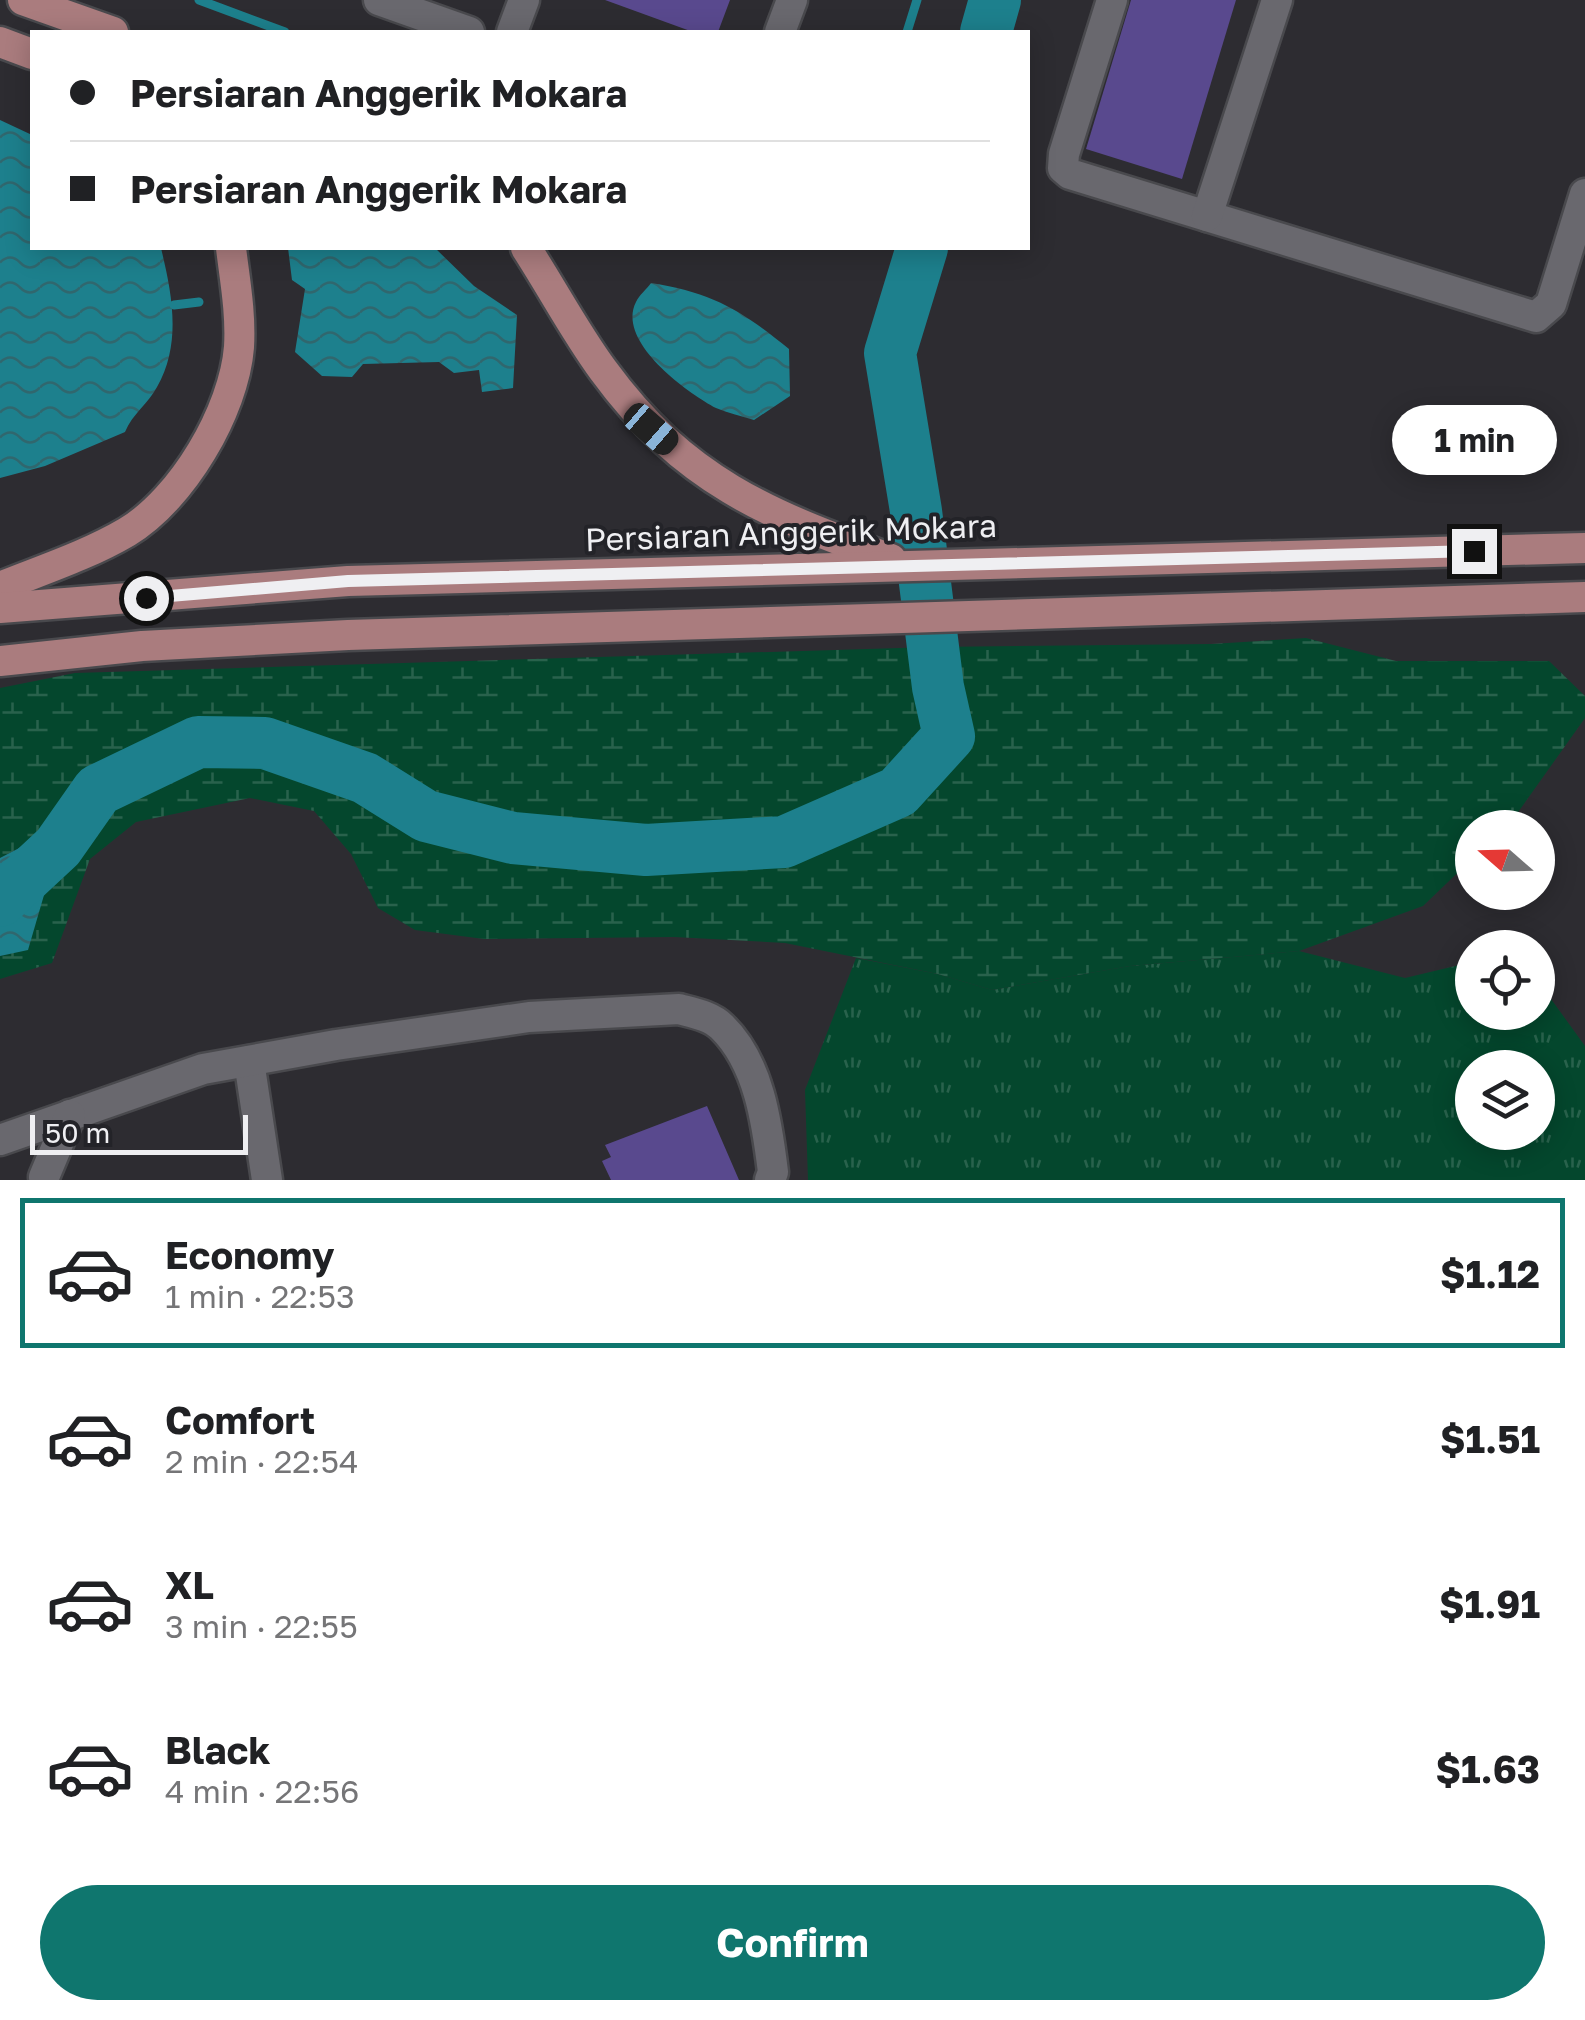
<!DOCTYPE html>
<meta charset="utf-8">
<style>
:root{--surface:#fff;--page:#f2f2f2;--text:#202124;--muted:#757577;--line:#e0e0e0;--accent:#0f766e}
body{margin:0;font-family:"Golos Text",sans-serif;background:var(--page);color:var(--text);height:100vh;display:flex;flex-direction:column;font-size:38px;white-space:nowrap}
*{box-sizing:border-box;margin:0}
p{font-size:32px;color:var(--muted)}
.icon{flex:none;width:55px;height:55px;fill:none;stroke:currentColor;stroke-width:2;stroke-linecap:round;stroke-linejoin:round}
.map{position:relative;height:1180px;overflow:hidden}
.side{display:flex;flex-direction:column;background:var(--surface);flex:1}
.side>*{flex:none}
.banner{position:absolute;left:30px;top:30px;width:1000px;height:220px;border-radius:0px;box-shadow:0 5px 25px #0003;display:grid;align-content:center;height:220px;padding:0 40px;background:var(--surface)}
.needle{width:65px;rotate:290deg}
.tools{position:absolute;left:1455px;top:810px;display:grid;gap:20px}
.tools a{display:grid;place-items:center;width:100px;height:100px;border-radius:50%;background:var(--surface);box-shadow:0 5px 25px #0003;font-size:50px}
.scale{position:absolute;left:30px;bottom:25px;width:218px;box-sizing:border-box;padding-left:10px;border:5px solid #efeff2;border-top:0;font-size:28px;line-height:35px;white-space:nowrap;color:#efeff2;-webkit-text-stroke:8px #232328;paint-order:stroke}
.end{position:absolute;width:45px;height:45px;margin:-22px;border:12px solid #efeff2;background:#111;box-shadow:0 0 0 5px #111}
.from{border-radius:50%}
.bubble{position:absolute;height:70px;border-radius:35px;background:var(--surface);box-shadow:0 5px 25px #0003;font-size:32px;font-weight:700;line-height:70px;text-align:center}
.car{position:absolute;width:30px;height:60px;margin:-30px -15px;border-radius:12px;box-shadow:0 0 8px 2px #0007;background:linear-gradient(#222 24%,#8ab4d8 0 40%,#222 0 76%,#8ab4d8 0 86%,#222 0)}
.banner b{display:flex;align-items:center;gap:35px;height:95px;font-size:38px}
.banner b+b{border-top:2px solid var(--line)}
.banner i{width:25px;height:25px;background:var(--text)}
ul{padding:18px 0 0;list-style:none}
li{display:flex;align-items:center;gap:30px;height:150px;margin:0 20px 15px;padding:0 20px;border:5px solid transparent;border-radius:0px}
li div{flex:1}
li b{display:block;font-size:38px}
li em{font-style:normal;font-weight:700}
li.selected{border-color:var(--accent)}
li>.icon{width:90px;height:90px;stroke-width:1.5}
.primary-button{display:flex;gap:20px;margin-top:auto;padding:20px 40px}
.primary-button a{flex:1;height:115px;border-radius:60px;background:var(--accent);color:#fff;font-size:40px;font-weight:700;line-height:115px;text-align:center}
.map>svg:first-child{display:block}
.grass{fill:url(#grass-tufts);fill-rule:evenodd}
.wetland{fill:url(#wetland-marsh)}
.water{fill:url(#water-waves)}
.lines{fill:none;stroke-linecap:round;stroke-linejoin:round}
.stream{stroke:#1d808d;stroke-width:9}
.river{stroke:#1d808d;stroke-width:52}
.building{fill:#59498e}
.minor-casing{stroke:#49494d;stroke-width:35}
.major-casing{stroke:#49494d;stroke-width:35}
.minor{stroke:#69686e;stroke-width:30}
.major{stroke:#aa7c7e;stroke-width:30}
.route{stroke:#efeff2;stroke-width:12}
.labels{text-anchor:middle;stroke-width:8;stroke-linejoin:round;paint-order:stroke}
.street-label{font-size:32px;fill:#efeff2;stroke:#232328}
</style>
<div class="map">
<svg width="1585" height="1180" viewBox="0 0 1585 1180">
<defs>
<pattern id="grass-tufts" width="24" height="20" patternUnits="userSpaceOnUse" patternTransform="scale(2.5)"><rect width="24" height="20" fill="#04472d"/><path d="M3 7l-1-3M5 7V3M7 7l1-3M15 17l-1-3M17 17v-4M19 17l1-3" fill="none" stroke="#29624c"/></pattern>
<pattern id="wetland-marsh" width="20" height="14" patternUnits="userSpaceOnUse" patternTransform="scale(2.5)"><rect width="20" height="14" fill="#04472d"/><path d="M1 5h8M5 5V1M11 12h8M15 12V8" fill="none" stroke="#29624c"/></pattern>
<pattern id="water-waves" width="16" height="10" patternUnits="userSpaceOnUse" patternTransform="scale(2.5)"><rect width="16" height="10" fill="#1d808d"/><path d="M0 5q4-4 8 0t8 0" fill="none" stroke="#30676e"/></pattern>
</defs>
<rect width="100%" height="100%" fill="#2d2c31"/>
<path class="grass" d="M1299,951l106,27 67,-16v50h66v-31l47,65v134h-777l-3,-90 51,-132 82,16 54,16 138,-24zM1472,1068h66v64h-66z"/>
<path class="wetland" d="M1306,638l90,23h153l36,35v22l-74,104 -6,5 -33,1v31l-49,47 -124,45 -169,15 -138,24 -54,-16 -153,-31 -111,-6 -190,2 -69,-9 -37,-22 -27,-54 -37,-43 -64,-13 -114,24 -46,37 -38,104 -52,16v-23l28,-7 29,-102 -30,-3 -27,14v-170l75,-15 857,-26 279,-3z"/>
<g class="water">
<path d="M0,120l32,15v113h129c11,46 21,95 -4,139 -9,17 -24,26 -32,45l-80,34 -45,12z"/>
<path d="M288,248h147l39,38 43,29 -4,73 -31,4 -3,-22 -25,3 -15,-11 -76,2 -11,13 -30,-1 -27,-24 10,-63 -13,-9z"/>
<path d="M651,283c62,10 90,27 138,66l1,47 -36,24c-12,-4 -26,-7 -38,-12 -30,-16 -100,-67 -80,-106 3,-7 11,-13 15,-19z"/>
<path d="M27,844l31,3 -30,103 -28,6v-98z"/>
</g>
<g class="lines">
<g class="stream">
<path d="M199,0l86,32"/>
<path d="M907,32l10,-32"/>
<path d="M174,305l25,-3"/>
</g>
<g class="river">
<path d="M986,32l9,-32"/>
<path d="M0,901l58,-54 40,-57 100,-48 67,1 100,35 61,38 87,22 133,12 138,-8 114,-50 51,-56 -11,-49 -22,-176 -26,-158 32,-105"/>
</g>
</g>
<g class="building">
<path d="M605,0h125l-12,32h-25z"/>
<path d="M1131,0h105l-54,179 -96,-30z"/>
<path d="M707,1106l32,74h-128l-9,-19 9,-4 -6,-12z"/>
</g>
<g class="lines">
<g class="minor-casing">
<g id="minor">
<path d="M379,0l90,32"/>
<path d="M1112,0l-48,154 -1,14 7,6 466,143 15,-13 34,-110"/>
<path d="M512,32l12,-32"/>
<path d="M780,32l12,-32"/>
<path d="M1207,216l70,-216"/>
<path d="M249,1061l18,119"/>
<path d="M0,1140l203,-71 133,-24 193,-28 150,-8c15,4 32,7 43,18 37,36 45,96 51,145l-3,8"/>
<path d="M44,1177l26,-62"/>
</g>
</g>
<g class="major-casing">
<g id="major">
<path d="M23,0l90,32"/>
<path d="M0,42l32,12"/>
<path d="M526,248c26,40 49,84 77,122 81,111 164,144 288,189"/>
<path d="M0,587c42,-17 88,-32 127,-55 55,-33 107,-121 112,-185 2,-34 -4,-66 -8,-99"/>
<path d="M0,608l348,-27 1237,-33"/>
<path d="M0,661l142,-15 206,-11 1237,-38"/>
</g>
</g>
<use href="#minor" class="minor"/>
<use href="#major" class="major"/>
</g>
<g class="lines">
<path class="route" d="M146,598l202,-17 1126,-30"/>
</g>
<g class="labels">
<g class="street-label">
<text transform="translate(791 533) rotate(-2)" y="11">Persiaran Anggerik Mokara</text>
</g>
</g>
</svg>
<div class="tools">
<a><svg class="needle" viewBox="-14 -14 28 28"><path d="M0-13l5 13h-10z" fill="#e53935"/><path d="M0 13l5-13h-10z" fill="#757577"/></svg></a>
<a><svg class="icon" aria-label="locate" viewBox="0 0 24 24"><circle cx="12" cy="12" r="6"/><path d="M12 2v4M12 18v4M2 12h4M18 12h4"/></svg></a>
<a><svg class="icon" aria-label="layers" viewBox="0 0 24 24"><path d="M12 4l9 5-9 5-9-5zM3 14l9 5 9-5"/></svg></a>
</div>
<div class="scale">50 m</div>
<i class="end from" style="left:146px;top:598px"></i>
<i class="end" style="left:1474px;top:551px"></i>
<div class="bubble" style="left:1392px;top:405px;width:165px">1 min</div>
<i class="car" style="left:651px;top:429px;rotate:131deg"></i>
<div class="banner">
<b><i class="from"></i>Persiaran Anggerik Mokara</b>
<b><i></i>Persiaran Anggerik Mokara</b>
</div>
</div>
<section class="side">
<ul>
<li class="selected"><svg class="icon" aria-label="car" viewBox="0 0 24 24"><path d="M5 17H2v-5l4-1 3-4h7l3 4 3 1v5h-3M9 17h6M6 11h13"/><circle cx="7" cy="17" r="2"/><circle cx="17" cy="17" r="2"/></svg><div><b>Economy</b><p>1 min · 22:53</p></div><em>$1.12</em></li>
<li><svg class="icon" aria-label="car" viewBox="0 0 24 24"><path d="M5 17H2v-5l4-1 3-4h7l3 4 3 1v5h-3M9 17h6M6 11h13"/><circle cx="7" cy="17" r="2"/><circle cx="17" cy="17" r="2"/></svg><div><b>Comfort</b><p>2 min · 22:54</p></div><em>$1.51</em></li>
<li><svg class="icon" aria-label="car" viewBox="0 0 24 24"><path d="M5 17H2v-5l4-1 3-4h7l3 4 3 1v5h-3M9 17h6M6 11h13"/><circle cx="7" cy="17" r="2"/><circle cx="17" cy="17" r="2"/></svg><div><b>XL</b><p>3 min · 22:55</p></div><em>$1.91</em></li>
<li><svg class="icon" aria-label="car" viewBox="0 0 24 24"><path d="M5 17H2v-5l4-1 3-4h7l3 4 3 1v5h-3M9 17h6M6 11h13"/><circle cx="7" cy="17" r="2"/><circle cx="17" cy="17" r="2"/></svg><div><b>Black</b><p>4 min · 22:56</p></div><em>$1.63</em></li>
</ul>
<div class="primary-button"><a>Confirm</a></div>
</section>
